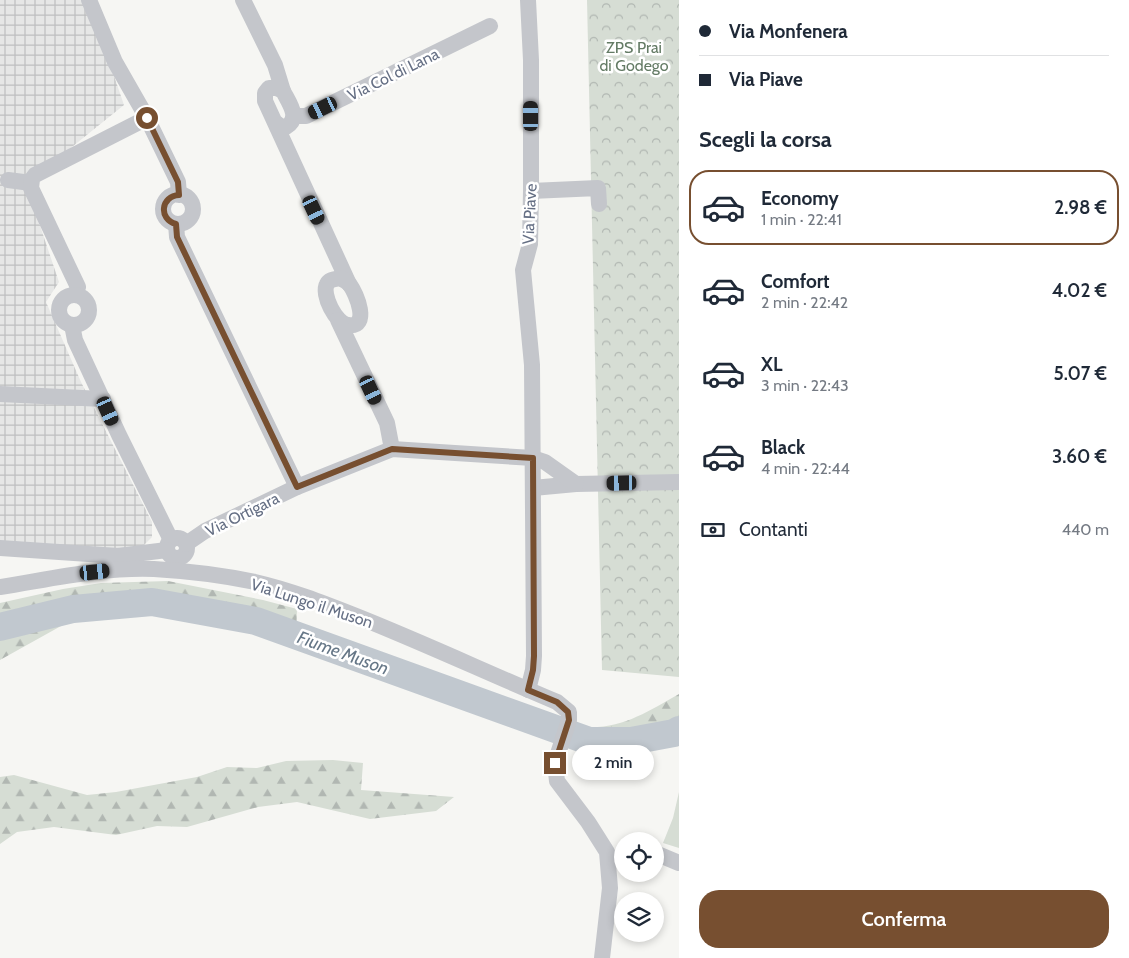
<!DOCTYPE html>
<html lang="it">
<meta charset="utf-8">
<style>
:root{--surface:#fff;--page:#f2f2f3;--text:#1f2937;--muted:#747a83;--line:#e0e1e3;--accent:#774f30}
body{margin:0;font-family:Cabin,sans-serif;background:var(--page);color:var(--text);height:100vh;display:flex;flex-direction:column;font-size:19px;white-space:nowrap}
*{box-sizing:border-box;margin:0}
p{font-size:16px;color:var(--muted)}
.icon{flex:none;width:28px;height:28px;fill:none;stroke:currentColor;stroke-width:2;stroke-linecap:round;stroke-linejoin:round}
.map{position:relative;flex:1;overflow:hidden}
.side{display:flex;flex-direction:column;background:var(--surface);width:450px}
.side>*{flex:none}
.banner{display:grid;align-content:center;height:110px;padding:0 20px;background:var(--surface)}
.tools{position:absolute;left:614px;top:832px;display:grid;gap:10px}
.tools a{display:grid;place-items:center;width:50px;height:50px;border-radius:50%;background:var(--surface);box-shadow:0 2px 8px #0003;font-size:25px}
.end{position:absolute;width:22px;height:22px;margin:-11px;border:6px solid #774f30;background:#fff;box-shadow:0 0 0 2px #fff}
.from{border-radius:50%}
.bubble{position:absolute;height:35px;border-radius:18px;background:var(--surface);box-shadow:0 2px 8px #0003;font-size:16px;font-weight:600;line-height:35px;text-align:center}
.car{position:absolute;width:15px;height:30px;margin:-15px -8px;border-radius:6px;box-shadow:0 0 4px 1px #0007;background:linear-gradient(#222 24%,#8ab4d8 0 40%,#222 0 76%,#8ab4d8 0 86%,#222 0)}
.banner b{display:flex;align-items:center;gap:18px;height:48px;font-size:19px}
.banner b+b{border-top:1px solid var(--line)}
.banner i{width:12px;height:12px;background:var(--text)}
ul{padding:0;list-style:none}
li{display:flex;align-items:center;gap:15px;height:75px;margin:0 10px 8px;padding:0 10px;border:2px solid transparent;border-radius:20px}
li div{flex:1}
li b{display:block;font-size:19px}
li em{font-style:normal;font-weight:600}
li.current{border-color:var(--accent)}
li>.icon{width:45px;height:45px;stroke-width:1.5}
h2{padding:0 20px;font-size:22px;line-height:60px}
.pay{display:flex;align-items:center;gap:12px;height:55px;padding:0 20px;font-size:19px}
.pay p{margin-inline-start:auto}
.cta{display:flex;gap:10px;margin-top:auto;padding:10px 20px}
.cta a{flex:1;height:58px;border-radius:20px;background:var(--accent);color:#fff;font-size:20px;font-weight:600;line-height:58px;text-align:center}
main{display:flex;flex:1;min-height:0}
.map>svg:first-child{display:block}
.industrial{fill:url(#industrial-grid)}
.forest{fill:url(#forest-firs)}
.park{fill:url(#park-crowns)}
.pitch{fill:#d6ddd4}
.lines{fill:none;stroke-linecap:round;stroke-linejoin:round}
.river{stroke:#c1c8cf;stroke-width:28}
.minor{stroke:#c4c6cb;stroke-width:16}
.route{stroke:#774f30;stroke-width:6}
.labels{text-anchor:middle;stroke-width:5;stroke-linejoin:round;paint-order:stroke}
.park-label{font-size:16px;fill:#647b65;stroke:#fff}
.street-label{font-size:16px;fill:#656f84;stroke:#fff}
.water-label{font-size:18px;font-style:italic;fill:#667787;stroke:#fff}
</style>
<main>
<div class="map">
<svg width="679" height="958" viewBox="0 0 679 958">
<defs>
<pattern id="industrial-grid" width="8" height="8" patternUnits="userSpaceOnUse" patternTransform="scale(1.25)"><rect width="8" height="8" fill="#e6e7e6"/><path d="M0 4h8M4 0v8" fill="none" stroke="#bebfc0"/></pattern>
<pattern id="forest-firs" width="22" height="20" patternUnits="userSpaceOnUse" patternTransform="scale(1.25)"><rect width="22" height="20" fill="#d6ddd4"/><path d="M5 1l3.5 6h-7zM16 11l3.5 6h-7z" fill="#b1b7b2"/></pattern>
<pattern id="park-crowns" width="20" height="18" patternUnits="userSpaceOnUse" patternTransform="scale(1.25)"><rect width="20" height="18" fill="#d6ddd4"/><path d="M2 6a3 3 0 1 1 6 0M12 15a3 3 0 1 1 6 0" fill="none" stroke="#b1b7b2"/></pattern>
</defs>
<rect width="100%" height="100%" fill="#f6f6f3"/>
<path class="industrial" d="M0,0h88l36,105 -98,79 33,98 -13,20 35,80 71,140v15l-13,13 -139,-6z"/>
<g class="forest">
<path d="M168,581l95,19 34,9 -1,27 -58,-27 -168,12 -70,39v-57l63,-14 38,-6z"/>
<path d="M679,694v52l-32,-8 -25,8 -24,3 -21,-2 9,-20c36,2 63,-16 93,-33z"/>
<path d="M333,760l30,3 -2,27 93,7 -18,14 -66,8 -73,-17 -39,5 -71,20 -30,-1 -41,9 -62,-8 -37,5 -17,12v-67l14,-2 73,20 29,-3 81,-15 30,-10 30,1 29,-7z"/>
</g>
<path class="park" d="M587,0h92v677l-77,-7z"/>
<path class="pitch" d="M679,792v56l-16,-5 10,-25z"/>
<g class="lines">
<path class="river" d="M0,627l73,-18 79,-7 104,19 333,120h42l43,-8 5,-3"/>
<g class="minor">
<path d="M89,0l26,62 32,56 31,64 1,13"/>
<path d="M243,0l32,65 8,26"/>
<path d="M294,116h12l184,-90"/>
<path d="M275,122l5,4 6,1c15,-9 3,-24 -3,-36l-6,-3h-8l-4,5v8l84,183"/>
<path d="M8,180l23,3"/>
<path d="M531,191l67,-3 1,16"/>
<circle cx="178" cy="209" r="15"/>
<path d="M176,224l1,13 120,250"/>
<path d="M340,278c4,2 8,4 10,7 6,8 21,43 -2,40 -12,-1 -27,-31 -21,-41 2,-5 9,-5 13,-6z"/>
<path d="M75,295l3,-8 -47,-99 1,-9 3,-4 112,-57"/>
<circle cx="74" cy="310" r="15"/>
<path d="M338,320l49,103 5,26"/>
<path d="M72,325l3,15 44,95 52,105"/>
<path d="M0,394l103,5"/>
<path d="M533,488l43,-4 103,-2"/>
<circle cx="177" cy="548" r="10"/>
<path d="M186,544l19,-13 92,-44 95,-38 141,9 12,4 31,22"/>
<path d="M0,548l118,8 49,-6"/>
<path d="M0,587c51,-8 102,-20 154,-18 34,2 68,6 101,13 35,8 68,21 101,34 68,27 134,58 201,86l12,10v8l-14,43 2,18 31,41 19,30 3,36 -8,70"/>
<path d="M528,690l5,-20 1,-14 -2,-291 -9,-95 7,-26 1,-53v-131l-3,-60"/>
<path d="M655,853l24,10"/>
</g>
</g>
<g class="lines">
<path class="route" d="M147,118l31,64 1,13c-18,1 -21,24 -3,29l1,13 120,250 95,-38 141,9 1,198 -1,14 -5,20 29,12 11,10 1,8 -14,43"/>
</g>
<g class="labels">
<g class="park-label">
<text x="634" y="53">ZPS Prai<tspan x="634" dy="18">di Godego</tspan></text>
</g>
<g class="street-label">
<text transform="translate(393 74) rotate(-26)" y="6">Via Col di Lana</text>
<text transform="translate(529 214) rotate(-87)" y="6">Via Piave</text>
<text transform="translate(242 514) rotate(-26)" y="6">Via Ortigara</text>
<text transform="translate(312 603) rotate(18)" y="6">Via Lungo il Muson</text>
</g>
<g class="water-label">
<text transform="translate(343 653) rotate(20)" y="6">Fiume Muson</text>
</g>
</g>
</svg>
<div class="tools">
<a><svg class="icon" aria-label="locate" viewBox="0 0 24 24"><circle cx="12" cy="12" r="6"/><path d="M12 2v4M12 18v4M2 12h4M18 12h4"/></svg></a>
<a><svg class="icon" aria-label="layers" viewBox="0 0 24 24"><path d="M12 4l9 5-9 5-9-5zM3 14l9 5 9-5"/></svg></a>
</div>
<i class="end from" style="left:147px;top:118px"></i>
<i class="end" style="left:555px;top:763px"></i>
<div class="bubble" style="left:572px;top:745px;width:82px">2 min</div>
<i class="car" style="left:323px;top:108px;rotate:244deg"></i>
<i class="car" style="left:531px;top:116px;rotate:0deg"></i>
<i class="car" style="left:314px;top:210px;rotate:155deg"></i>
<i class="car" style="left:371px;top:390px;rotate:155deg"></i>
<i class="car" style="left:108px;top:411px;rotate:156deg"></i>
<i class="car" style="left:622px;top:483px;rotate:269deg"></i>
<i class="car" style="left:95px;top:572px;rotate:84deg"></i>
</div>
<section class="side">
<div class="banner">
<b><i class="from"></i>Via Monfenera</b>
<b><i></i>Via Piave</b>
</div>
<h2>Scegli la corsa</h2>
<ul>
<li class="current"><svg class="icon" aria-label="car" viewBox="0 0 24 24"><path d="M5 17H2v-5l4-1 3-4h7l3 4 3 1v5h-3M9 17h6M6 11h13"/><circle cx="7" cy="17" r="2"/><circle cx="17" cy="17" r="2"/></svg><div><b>Economy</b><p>1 min · 22:41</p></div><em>2.98 €</em></li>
<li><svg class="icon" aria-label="car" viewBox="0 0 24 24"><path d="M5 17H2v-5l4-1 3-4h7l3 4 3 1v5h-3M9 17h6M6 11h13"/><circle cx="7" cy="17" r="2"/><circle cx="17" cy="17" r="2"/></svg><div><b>Comfort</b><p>2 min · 22:42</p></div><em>4.02 €</em></li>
<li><svg class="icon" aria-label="car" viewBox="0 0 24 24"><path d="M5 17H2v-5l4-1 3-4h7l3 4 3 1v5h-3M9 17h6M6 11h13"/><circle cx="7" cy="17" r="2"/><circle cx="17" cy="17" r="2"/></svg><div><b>XL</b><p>3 min · 22:43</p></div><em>5.07 €</em></li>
<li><svg class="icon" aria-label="car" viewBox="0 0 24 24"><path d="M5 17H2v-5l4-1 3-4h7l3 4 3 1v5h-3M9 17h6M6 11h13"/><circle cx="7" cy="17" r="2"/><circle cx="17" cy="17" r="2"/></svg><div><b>Black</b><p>4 min · 22:44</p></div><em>3.60 €</em></li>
</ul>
<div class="pay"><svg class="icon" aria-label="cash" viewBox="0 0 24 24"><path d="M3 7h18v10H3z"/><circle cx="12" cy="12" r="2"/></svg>Contanti<p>440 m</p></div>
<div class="cta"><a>Conferma</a></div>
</section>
</main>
